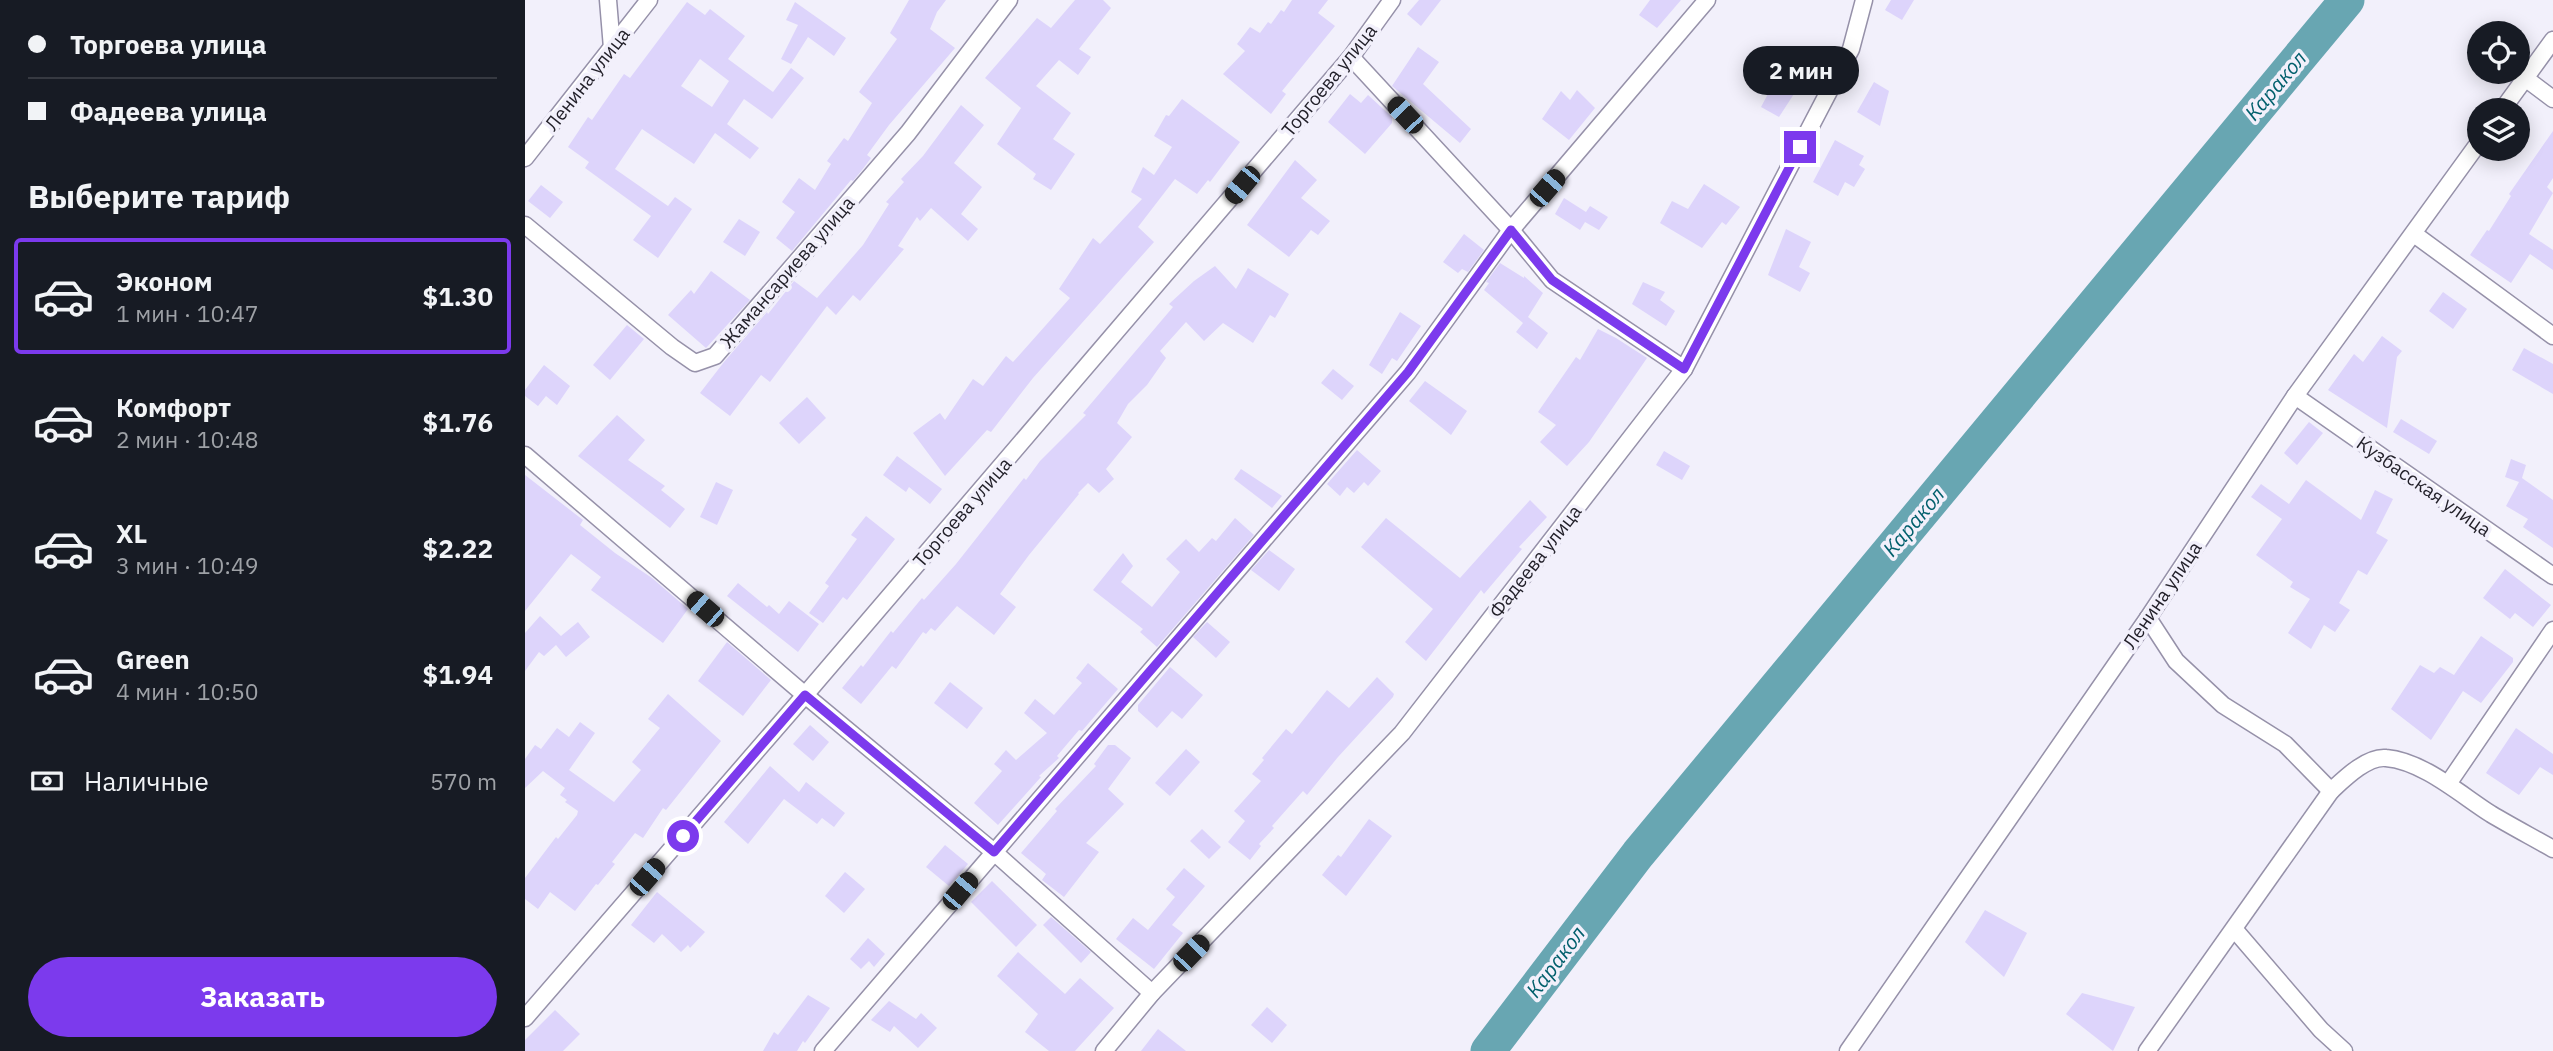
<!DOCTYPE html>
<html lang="ru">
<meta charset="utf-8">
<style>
:root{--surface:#171b24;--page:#242831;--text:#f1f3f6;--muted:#9ea1a6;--line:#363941;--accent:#7c3aed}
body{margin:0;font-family:"IBM Plex Sans",sans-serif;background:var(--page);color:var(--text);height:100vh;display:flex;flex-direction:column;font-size:26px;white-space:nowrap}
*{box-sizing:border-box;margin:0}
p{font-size:23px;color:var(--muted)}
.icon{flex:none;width:38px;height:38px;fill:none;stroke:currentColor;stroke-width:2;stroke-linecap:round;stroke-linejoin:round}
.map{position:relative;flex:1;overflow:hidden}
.details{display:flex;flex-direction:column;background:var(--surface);width:525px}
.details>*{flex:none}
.banner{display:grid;align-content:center;height:154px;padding:0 28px;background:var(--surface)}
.controls{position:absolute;left:1942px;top:21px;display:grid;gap:14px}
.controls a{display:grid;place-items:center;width:63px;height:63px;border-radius:50%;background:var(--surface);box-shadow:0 4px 18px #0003;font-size:35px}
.end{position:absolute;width:32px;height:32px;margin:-16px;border:9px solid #7c3aed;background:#fff;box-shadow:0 0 0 4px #fff}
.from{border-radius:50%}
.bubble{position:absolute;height:49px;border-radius:24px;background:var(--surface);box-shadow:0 4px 18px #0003;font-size:23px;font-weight:800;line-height:49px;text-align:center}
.car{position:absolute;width:21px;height:42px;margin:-21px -10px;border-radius:9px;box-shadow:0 0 5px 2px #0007;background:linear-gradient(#222 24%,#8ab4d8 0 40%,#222 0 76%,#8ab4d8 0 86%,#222 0)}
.banner b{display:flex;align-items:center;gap:24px;height:66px;font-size:26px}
.banner b+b{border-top:2px solid var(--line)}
.banner i{width:18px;height:18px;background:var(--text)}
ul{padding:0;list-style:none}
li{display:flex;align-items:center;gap:21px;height:116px;margin:0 14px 10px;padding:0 14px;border:4px solid transparent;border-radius:7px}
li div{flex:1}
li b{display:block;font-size:26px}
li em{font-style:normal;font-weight:800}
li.current{border-color:var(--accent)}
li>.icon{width:63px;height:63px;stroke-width:1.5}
h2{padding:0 28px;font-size:32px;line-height:84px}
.pay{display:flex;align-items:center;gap:18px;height:77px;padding:0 28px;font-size:26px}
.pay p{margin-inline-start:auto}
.cta{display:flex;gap:14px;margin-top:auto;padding:14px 28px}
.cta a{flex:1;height:80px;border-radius:42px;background:var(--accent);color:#fff;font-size:28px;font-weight:800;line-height:80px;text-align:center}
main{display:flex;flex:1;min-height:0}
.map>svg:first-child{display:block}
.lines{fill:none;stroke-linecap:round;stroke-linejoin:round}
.river{stroke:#68a6b2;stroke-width:35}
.building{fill:#ddd4fb;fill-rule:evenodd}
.minor-casing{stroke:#9691a9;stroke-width:19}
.minor{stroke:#fff;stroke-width:16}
.route{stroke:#7c3aed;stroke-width:9}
.labels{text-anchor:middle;stroke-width:7;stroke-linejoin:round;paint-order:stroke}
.street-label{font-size:19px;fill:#211f28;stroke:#f2f0fb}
.water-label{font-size:21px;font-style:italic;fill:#015f6c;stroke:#f2f0fb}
</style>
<main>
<section class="details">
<div class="banner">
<b><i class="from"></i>Торгоева улица</b>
<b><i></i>Фадеева улица</b>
</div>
<h2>Выберите тариф</h2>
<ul>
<li class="current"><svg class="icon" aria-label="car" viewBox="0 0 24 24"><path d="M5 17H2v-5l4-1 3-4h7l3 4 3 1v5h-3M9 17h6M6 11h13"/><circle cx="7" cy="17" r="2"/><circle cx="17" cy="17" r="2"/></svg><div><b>Эконом</b><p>1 мин · 10:47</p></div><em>$1.30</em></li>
<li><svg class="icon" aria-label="car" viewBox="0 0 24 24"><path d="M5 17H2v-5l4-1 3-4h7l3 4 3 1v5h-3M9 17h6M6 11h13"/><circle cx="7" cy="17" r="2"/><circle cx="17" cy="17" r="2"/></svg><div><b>Комфорт</b><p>2 мин · 10:48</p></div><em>$1.76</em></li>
<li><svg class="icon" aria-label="car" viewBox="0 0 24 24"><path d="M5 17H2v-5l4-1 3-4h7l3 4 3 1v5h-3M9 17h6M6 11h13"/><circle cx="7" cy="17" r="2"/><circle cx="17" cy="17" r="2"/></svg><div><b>XL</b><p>3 мин · 10:49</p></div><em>$2.22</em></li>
<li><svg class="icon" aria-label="car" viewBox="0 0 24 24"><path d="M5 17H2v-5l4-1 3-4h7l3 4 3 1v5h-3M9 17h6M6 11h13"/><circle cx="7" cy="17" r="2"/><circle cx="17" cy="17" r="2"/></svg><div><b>Green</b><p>4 мин · 10:50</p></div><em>$1.94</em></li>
</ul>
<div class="pay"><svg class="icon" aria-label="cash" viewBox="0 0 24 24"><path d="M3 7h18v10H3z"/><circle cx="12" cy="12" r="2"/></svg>Наличные<p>570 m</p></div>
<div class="cta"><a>Заказать</a></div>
</section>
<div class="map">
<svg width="2028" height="1051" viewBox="0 0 2028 1051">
<rect width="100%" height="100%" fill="#f2f0fb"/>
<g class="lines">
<path class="river" d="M963,1051l150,-197 709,-854"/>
</g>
<g class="building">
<path d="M384,0h37l-9,12 -7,17 25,19 -66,77 -22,30 4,3 -9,12 -9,11 -2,-1 -59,71 -16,-13 19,-26 -13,-10 17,-24 16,12 16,-26 -4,-3 17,-23 4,3 24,-38 -13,-11 38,-53 -7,-6z"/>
<path d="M550,0h28l8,8 -32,41 12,8 -13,18 -19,-15 -23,26 35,27 -18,26 22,15 -24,36 -18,-11 3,-5 -39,-30 24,-36 -36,-30 52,-60 14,10z"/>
<path d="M767,0h36l-10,13 17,13 -53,65 4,3 -15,20 -48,-40 22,-23 -8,-7 13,-17 10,6 8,-11 3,2 10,-14 3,2z"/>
<path d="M894,0h22l-20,26 -14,-12z"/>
<path d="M1125,0h31l-24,28 -18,-13z"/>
<path d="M1366,0h23l-12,20 -17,-10z"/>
<path d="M162,2l18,13 5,-6 35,27 -17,23 45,33 18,-24 13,10 -32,41 -28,-20 -17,25 32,24 -9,11 -35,-26 -21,31 -52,-35 -27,40 53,37 7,-9 17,12 -34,49 -25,-18 18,-24 -66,-48 4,-6 -21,-15 20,-30 4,3 32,-46 6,4zM175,59l29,22 -17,26 -31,-21z"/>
<path d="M270,2l51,36 -12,18 -26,-19 -17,27 -10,-5 17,-34 -12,-5z"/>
<path d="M893,47l21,15 -16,22 48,45 -11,14 -68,-57z"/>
<path d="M1258,66l22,11 -26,40 -18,-10z"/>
<path d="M1349,82l15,9 -9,35 -23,-14z"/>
<path d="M1052,90l18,18 -26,32 -27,-21 19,-28 9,9z"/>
<path d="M825,94l11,9 7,-8 24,22v6l-27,31 -37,-32z"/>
<path d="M657,99l58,43 -30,40 -2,-2 -11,14 -22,-15 -37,48 16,15 -121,136 -42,54 -4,-2 -42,46 -32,-43 27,-20 5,7 28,-41 10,7 23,-30 7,6 57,-64 -11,-9 34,-51 7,6 42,-45 -11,-7 12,-25 11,8 18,-28 -18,-11 12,-21 3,1z"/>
<path d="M436,105l23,20 -30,38 28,24 -21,27 17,15 -10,12 -37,-33 -11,13 -3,-4 -19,29 6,3 -44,52 -7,-6 -17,20 -9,-9 -57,76 -9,-7 -31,41 -30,-23 24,-31 43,-50 1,2 26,-33 23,17 46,-53 26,-41 -3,-2 18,-20 -3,-3 22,-23z"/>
<path d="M2028,131v47l-6,9 6,6 -24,41 24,16v20l-23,-16 -19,29 -41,-28 17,-25 2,1 22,-35 -2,-2z"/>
<path d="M1310,140l29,16 -5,9 6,4 -11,18 -9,-5 -7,14 -25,-14z"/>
<path d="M770,160l22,20 -16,18 29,23 -12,14 -7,-5 -22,27 -42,-32z"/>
<path d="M1179,184l36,23 -14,18 -4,-3 -20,26 -42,-25 12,-22 16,8z"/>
<path d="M16,185l22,17 -13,16 -22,-17z"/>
<path d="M1039,198l22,14 4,-6 18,11 -9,13 -14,-8 -5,8 -25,-16z"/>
<path d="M214,219l21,13 -15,24 -22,-14z"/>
<path d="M1261,229l25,13 -12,25 11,6 -10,19 -32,-17z"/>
<path d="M939,234l20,16 -16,22 -6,-3 -4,4 -15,-11z"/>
<path d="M975,263l24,15v-2l19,17 -15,24 20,16 -11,16 -21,-17 7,-9 -39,-33 5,-7 -3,-1z"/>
<path d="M690,266l21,23 12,-21 41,26 -14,24 -5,-3 -17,28 -30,-20 -19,18 -18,-19 -26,29 6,7 -19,27 -19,19 -11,19 15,14 -26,32 8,10 -15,14 -11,-10 -10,10 1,1 -50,61 -29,39 16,13 -22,28 -37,-29 -22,25 -4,-3 -5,6 -3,-2 -27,37 -4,-3 -31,38 -19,-16 19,-23 2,2 28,-36 2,2 29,-35 2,2 32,-36 68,-86 2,2 14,-19 46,-46 -3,-2 90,-106 -4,-3 25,-23z"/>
<path d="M186,271l39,29 -44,48 -38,-33 23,-25 3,4z"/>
<path d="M1118,282l22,10 -5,8 15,11 -9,15 -34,-22z"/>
<path d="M1918,292l24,17 -14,20 -24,-18z"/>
<path d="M875,312l21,14 -24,35 -5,-3 -10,16 -13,-9z"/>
<path d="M102,325l17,14 -34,41 -17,-15z"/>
<path d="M1073,329l18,9 31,20 -58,84 -22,24 -27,-24 16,-17 -18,-13 38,-55 4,3z"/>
<path d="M1857,336l20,15 -5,6 -10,71 -59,-38 26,-36 9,8z"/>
<path d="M1999,348l29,16v30l-41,-24z"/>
<path d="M19,365l26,21 -13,19 -11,-9 -8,10 -13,-10v-6z"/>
<path d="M808,369l21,17 -12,14 -21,-17z"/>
<path d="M900,381l42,30 -16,24 -42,-34z"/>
<path d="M282,397l19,21 -27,26 -20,-21z"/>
<path d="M92,415l28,25 -17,20 37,26 -4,4 24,19 -15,19 -92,-72z"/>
<path d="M1876,419l36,22 -8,13 -36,-22z"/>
<path d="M1784,422l14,11 -26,32 -13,-12z"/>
<path d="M832,450l24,21 -13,15 -4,-4 -10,11 -7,-6 -7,9 -13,-12z"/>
<path d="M1139,451l26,15 -8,14 -26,-15z"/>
<path d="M372,456l45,33 -12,15 -21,-17 -3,5 -23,-17z"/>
<path d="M1986,459l15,6 -4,13 31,22v48l-30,-21 5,-8 -22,-13 13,-24 -14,-5z"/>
<path d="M716,469l41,27 -10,12 -38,-29z"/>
<path d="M0,475l58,45 -3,5 35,28 37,25 36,31 -25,34 -72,-53 10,-13 -30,-23 -46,57z"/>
<path d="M1781,480l55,40 14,-30 18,9 -17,34 12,7 -21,35 -9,-5 -19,33 11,7 -15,22 -11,-7 -13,24 -23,-16 22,-34 -20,-12 3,-5 -37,-27 26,-36 -31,-22 10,-13 28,20z"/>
<path d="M191,482l17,8 -16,35 -17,-8z"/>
<path d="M1005,500l17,17 -28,30 3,2 -38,45 -3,-4 -55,71 -21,-19 28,-33 -72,-62 25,-29 74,60z"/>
<path d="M341,516l29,23 -48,61 -4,-3 -20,26 -14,-10 20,-27 -4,-3 32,-44 -6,-4z"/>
<path d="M710,518l19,17 -97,112 -17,-15 3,-3 -50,-39 30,-37 10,13 -12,16 31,25 28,-35 -14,-13 20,-20 13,13 13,-14 4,3z"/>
<path d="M744,550l26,19 -16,22 -28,-21z"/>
<path d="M1980,569l46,36 -18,22 -18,-14 -5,6 -27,-21z"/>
<path d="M213,583l29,24 2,-2 10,9 10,-13 30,23 -21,28 -71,-56z"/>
<path d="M15,616l21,20 17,-14 12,15 -24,20 -10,-12 -12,11 -5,-4 -14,19v-38z"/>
<path d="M682,622l23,20 -14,16 -23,-21z"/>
<path d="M1956,636l32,22v4l-32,41 -18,-12 -32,49 -40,-31 29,-44 14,8 6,-6 14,8z"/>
<path d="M202,642l44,38 -28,36 -45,-35z"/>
<path d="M563,663l30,26 -36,42 -3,-1 -22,26 2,2 -20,18 2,1 -43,48 -24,-22 28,-32 -8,-7 12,-14 10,10 31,-27 -23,-20 11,-14 19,16 28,-32 -6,-5z"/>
<path d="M645,667l33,28 -21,24 -10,-8 -15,17 -19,-17v-6z"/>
<path d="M852,677l17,17 -1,3 -55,60 -31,38 -4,-4 -31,35 2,2 -15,16 2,2 -11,14 -22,-18 17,-21 -11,-10 27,-30 -9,-7 12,-14 -2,-2 24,-29 6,5 35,-44 22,18z"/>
<path d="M425,682l33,26 -16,21 -33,-26z"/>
<path d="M143,694l53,47 -55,69 -3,-2 -20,30 -8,-5 -23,29 3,2 -17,21 -2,-1 -21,27 -25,-19 -12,17 -13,-10v-21l31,-41 2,2 19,-24 1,-4 -13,-9 2,-2 -7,-5 5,-7 -22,-17 -18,17v-29l10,-14 6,4 16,-21 12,9 11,-15 15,11 -26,37 45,32 27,-32 -9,-8 28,-34 -12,-9z"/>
<path d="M285,725l19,17 -16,19 -20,-17z"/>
<path d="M1991,728l37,26v21l-13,-8 -21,28 -33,-22z"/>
<path d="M583,745h7l16,13 -23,31 16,15 -38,39 13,9 -35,45 -22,-17 4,-6 -25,-21 36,-42 -2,-2 41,-43 -2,-2z"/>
<path d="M661,749l14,13 -30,34 -15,-13z"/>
<path d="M245,766l29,26 7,-10 39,31 -11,14 -12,-9 -5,6 -33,-25 -36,45 -24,-22z"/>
<path d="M844,819l23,17 -46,60 -24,-21 16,-20 3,2z"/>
<path d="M677,829l19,18 -12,12 -19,-18z"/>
<path d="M420,845l23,19 -19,22 -23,-19z"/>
<path d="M659,868l21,18 -33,39 11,8 -29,36 -38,-30 17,-21 15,12 27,-33 -9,-8z"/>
<path d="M320,872l20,17 -21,24 -19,-17z"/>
<path d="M467,881l45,44 -21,22 -45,-45z"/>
<path d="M132,892l48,40 -15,16 -2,-3 -7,7 -19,-18 -8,9 -23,-18z"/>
<path d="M1460,910l42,23 -23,44 -39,-35z"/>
<path d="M526,917l40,35 -10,11 -38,-38z"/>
<path d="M343,938l17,16 -11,13 -5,-6 -8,8 -11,-10z"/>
<path d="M493,952l47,42 15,-16 34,30 -39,43h-26l-24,-19 13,-18 -41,-38z"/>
<path d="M1557,993l53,14 -22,44 -47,-37z"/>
<path d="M283,995l22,13 -25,35 -2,-2 -6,10h-34l11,-19 4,3z"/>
<path d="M364,1001l27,18 5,-6 16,15 -19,20 -24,-22 -4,6 -19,-12z"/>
<path d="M742,1007l20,18 -15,18 -21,-18z"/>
<path d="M30,1010l25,24 -17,17h-38v-11z"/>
<path d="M633,1029l28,22h-45z"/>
</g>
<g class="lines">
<g class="minor-casing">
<g id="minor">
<path d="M83,0l4,48"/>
<path d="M826,57l160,173 41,50 132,89"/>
<path d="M2000,78l28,21"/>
<path d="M1977,110l51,-70"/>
<path d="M0,158l124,-158"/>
<path d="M0,225l147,122 23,16 20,-7 193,-223 101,-133"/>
<path d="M1889,234l139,102"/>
<path d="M1770,396l258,180"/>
<path d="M0,455l280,240 189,157 158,141"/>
<path d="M1623,618l28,43 47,44 62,39 46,47c13,-12 36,-35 55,-33 37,3 75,37 105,56 20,12 41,23 62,35"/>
<path d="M1923,784l105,-154"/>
<path d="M1710,930l86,100 23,21"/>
<path d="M0,1018l280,-323 546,-638 41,-57"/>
<path d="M298,1051l585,-679 103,-142 196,-230"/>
<path d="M579,1051l48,-58 250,-260 282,-364 167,-320 13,-49"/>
<path d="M1323,1051l300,-433 147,-222 185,-255"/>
<path d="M1622,1051l184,-260"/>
</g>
</g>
<use href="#minor" class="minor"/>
</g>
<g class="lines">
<path class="route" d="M158,836l122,-141 189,157 414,-480 103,-142 41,50 132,89 116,-222"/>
</g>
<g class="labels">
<g class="street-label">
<text transform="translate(62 79) rotate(-52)" y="7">Ленина улица</text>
<text transform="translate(804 80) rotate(-51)" y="7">Торгоева улица</text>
<text transform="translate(262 272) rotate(-49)" y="7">Жамансариева улица</text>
<text transform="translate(1899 486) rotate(35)" y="7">Кузбасская улица</text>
<text transform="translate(437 512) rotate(-49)" y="7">Торгоева улица</text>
<text transform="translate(1010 561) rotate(-52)" y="7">Фадеева улица</text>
<text transform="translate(1637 595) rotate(-56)" y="7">Ленина улица</text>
</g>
<g class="water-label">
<text transform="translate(1751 86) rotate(-50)" y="7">Каракол</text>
<text transform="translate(1389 522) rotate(-50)" y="7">Каракол</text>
<text transform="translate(1031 962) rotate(-53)" y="7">Каракол</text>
</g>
</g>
</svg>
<div class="controls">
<a><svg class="icon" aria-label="locate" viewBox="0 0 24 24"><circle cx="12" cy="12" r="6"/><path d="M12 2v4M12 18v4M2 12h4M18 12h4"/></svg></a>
<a><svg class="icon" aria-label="layers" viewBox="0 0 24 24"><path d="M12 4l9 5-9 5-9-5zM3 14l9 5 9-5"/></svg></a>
</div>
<i class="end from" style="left:158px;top:836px"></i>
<i class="end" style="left:1275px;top:147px"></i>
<div class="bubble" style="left:1218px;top:46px;width:116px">2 мин</div>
<i class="car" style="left:880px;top:115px;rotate:317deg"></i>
<i class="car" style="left:717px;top:185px;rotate:220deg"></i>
<i class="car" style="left:1022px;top:188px;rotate:41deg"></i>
<i class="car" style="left:180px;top:609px;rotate:311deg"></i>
<i class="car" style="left:122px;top:877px;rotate:41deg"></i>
<i class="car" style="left:435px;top:891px;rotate:40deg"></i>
<i class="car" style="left:666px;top:953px;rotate:44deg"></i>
</div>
</main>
